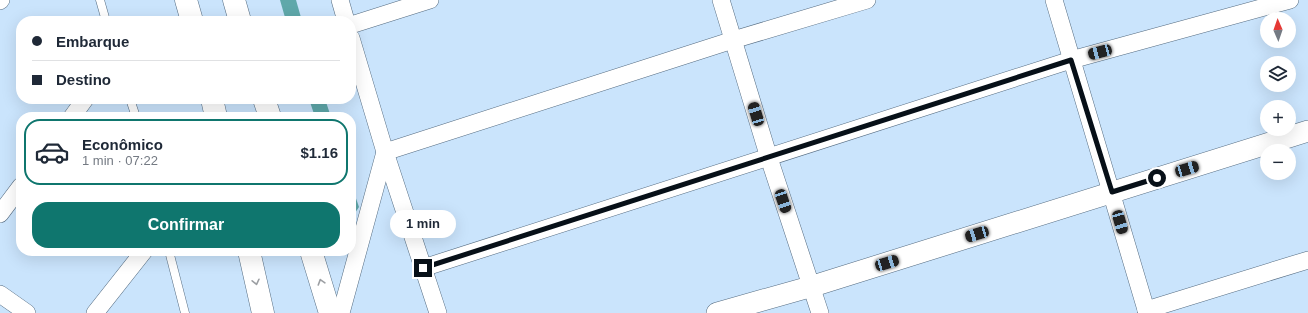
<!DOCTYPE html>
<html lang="pt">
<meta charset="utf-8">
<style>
:root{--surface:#fff;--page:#f2f2f3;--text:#1f2937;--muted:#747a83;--line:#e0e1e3;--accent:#0f766e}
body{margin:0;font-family:Helvetica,sans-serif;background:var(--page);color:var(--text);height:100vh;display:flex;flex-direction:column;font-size:15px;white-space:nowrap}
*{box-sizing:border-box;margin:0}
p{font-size:13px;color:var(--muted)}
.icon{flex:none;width:22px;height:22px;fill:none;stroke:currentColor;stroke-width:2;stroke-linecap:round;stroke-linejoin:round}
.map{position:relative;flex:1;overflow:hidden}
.sheet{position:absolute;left:16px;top:112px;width:340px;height:144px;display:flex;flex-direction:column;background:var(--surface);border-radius:16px;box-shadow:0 4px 16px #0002}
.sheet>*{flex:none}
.banner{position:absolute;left:16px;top:16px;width:340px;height:88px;border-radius:16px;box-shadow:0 4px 16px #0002;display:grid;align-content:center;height:88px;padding:0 16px;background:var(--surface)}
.needle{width:26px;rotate:358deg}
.controls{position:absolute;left:1260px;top:12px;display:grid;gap:8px}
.controls a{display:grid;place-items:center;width:36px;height:36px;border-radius:50%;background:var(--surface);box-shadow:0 4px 16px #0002;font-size:20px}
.end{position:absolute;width:18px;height:18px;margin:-9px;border:5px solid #071018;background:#fff;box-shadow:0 0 0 2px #fff}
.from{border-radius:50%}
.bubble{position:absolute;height:28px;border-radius:14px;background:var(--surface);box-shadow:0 4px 16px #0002;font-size:13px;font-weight:800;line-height:28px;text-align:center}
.car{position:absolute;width:12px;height:24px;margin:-12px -6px;border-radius:5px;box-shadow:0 0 3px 1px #0007;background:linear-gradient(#222 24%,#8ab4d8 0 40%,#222 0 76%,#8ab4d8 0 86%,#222 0)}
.banner b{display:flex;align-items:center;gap:14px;height:38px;font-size:15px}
.banner b+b{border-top:1px solid var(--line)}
.banner i{width:10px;height:10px;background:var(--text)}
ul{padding:7px 0 0;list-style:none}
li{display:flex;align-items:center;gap:12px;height:66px;margin:0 8px 6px;padding:0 8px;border:2px solid transparent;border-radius:16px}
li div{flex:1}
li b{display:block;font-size:15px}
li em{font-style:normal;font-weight:800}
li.on{border-color:var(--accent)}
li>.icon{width:36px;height:36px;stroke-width:1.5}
.cta{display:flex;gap:8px;margin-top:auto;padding:8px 16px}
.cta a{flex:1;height:46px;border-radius:16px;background:var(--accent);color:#fff;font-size:16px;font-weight:800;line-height:46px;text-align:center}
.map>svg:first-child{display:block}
.water{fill:#5fa8aa}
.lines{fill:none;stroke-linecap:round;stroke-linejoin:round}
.service-casing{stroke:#546b80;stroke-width:9}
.minor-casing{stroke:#546b80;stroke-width:18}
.tertiary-casing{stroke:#546b80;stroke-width:22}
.secondary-casing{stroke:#546b80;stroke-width:23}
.service{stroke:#fff;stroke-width:8}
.minor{stroke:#fff;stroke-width:17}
.tertiary{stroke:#fff;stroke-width:21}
.secondary{stroke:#fff;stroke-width:22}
.oneway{stroke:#9c9fa3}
.route{stroke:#071018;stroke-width:5}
</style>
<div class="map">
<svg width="1308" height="313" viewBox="0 0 1308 313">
<rect width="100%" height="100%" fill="#cae4fc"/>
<g class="water">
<path d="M280,0h16l6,21h-16z"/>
<path d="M309,99h16l6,18h-16z"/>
<path d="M351,184l8,23 -8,12z"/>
</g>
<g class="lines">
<g class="service-casing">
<g id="service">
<path d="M100,0l6,21"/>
<path d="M130,99l6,18"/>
<path d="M169,251l16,62"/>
</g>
</g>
<g class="minor-casing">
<g id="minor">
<path d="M340,0l6,21"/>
<path d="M721,0l48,158 51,155"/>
<path d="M1054,0l93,313"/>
<path d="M0,1l1,-1"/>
<path d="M351,25l79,-25"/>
<path d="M351,38l34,114 53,161"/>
<path d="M72,117l13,-18"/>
<path d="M0,214l21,-28"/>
<path d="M423,268l648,-208 219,-60"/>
<path d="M0,294l27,19"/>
<path d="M1146,310l162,-50"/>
<path d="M95,313l49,-62"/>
<path d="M341,313l44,-161 348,-112 134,-40"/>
</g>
</g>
<g class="tertiary-casing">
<path id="tertiary" d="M717,313l96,-27 495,-155"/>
</g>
<g class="secondary-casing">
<g id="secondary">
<path d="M186,0l6,21"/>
<path d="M234,0l6,21"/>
<path d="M212,99l4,18"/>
<path d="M264,99l6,18"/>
<path d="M249,251l14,62"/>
<path d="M311,251l19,62"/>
</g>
</g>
<use href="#service" class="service"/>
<use href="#minor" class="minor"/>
<use href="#tertiary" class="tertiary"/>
<use href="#secondary" class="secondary"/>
</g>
<defs><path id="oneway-chevron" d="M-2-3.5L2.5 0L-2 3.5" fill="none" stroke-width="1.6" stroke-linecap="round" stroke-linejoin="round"/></defs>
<g class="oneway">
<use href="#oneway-chevron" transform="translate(256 282) rotate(77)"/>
<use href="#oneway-chevron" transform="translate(321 282) rotate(-107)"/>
</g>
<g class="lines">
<path class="route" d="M423,268l648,-208 41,132 45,-14"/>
</g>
</svg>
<div class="controls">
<a><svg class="needle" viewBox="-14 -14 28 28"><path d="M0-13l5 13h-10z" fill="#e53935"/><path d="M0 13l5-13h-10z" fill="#747a83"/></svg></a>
<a><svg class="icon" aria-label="layers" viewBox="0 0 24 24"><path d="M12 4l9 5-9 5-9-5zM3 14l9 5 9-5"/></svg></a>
<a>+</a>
<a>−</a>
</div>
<i class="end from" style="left:1157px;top:178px"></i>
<i class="end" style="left:423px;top:268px"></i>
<div class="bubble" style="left:390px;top:210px;width:66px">1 min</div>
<i class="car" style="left:1100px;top:52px;rotate:255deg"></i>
<i class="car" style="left:756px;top:114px;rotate:343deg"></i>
<i class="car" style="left:1187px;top:169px;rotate:73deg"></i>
<i class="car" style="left:783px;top:201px;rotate:161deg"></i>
<i class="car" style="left:1120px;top:222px;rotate:164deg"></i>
<i class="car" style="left:977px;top:234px;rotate:253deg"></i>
<i class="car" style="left:887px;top:263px;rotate:73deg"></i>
<div class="banner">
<b><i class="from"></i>Embarque</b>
<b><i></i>Destino</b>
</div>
<section class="sheet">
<ul>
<li class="on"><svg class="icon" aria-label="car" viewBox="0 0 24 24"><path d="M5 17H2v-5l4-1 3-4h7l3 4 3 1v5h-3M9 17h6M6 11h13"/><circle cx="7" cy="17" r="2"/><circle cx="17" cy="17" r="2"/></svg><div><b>Econômico</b><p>1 min · 07:22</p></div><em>$1.16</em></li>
</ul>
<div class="cta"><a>Confirmar</a></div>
</section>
</div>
